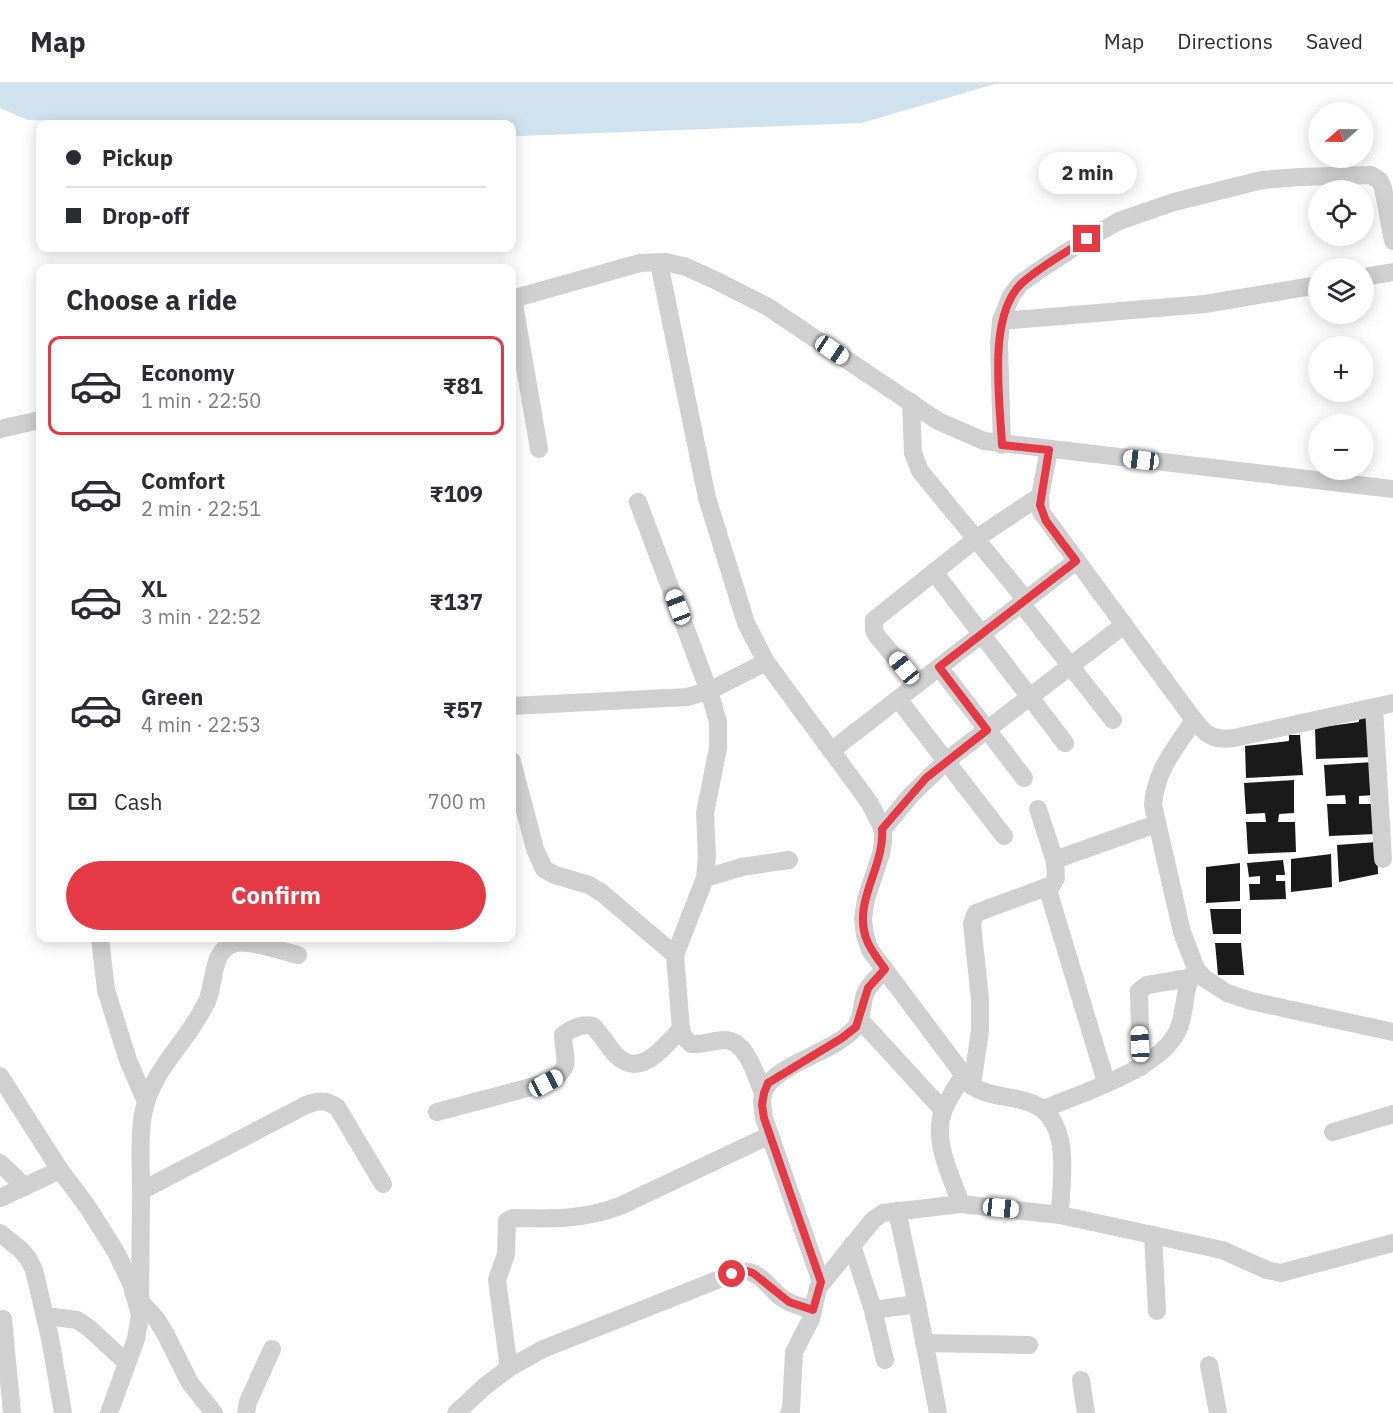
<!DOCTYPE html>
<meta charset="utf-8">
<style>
:root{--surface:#fff;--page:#f2f2f3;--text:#2b2b33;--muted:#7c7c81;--line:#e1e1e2;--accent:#e63946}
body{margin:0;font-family:"IBM Plex Sans",sans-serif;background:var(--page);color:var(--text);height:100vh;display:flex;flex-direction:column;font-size:22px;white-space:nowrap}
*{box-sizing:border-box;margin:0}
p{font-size:20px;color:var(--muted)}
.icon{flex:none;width:33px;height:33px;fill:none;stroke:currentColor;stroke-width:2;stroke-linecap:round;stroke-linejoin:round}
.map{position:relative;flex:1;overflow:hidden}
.side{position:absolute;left:36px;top:180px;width:480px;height:678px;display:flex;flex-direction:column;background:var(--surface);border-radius:12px;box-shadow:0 3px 15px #0003}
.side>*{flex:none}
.hud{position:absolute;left:36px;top:36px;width:480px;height:132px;border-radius:12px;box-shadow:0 3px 15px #0003;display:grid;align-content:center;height:132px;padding:0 30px;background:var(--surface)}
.needle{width:39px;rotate:250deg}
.fabs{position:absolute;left:1308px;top:18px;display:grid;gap:12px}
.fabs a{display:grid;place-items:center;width:66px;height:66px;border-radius:50%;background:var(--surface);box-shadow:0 3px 15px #0003;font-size:30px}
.end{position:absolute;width:27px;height:27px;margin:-14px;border:8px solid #e63946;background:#fff;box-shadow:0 0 0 3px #fff}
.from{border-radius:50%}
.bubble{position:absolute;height:42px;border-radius:21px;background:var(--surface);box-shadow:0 3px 15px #0003;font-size:20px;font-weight:800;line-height:42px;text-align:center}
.car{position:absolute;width:18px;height:36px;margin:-18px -9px;border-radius:8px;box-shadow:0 0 4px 2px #0007;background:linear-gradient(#fff 24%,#345 0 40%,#fff 0 76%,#345 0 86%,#fff 0)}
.hud b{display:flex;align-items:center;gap:21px;height:57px;font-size:22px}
.hud b+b{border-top:2px solid var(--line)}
.hud i{width:15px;height:15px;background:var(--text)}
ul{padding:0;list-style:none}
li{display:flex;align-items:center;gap:18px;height:99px;margin:0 12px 9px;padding:0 18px;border:3px solid transparent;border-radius:12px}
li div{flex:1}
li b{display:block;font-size:22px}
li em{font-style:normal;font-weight:800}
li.on{border-color:var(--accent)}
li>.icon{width:54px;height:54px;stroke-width:1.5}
h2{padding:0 30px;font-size:27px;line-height:72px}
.pay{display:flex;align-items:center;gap:15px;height:66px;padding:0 30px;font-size:22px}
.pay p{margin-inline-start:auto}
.button{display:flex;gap:12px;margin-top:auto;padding:12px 30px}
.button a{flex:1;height:69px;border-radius:36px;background:var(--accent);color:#fff;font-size:24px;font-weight:800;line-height:69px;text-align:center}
header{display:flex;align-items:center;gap:36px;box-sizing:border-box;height:84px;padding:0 30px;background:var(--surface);border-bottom:2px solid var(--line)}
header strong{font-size:28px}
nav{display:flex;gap:33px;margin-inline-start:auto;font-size:21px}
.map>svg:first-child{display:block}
.water{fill:#cfe2ee}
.building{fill:#1a1a1a}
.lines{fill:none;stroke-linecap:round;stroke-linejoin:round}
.minor{stroke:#d0d0d0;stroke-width:18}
.route{stroke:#e63946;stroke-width:8}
</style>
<header>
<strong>Map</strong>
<nav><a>Map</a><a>Directions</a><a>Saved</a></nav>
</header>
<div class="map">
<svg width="1393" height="1329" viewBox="0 0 1393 1329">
<rect width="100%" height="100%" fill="#fff"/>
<path class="water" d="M0,0h995l-134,39 -342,13h-7v-12h-337l-147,-4 -28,-12z"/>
<g class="building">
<path d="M1359,632h12l2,41 -57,2 -1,-31 44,-6z"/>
<path d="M1289,651h11l3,40 -57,3 -1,-32 44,-5z"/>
<path d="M1374,678l1,33 -16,1v8h16l1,30 -47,2 -2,-32h19l-1,-9 -19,1 -2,-31z"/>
<path d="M1294,696v33l-15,1 -1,8h17l1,30 -48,2 -2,-32h20l-1,-9 -19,1 -2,-31z"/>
<path d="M1377,758l1,32 -39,8 -2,-37z"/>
<path d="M1331,770l1,33 -41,5v-33z"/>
<path d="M1283,776l2,15h-9v6h9l1,18 -36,1 -1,-16h11v-8l-11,1 -2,-14z"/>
<path d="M1240,779v38l-34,2v-36z"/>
<path d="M1210,825h31v25h-28z"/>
<path d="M1215,859h26l3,32h-26z"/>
</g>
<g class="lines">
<g class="minor">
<path d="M659,179l48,235 39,125 20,39 103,140 14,27v13l-2,12 -15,45 -3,20 2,16 5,15 102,136c16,10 35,10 53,15 49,13 36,75 35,114"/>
<path d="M1364,193l29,-5"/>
<path d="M513,214l26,151"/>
<path d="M512,215l128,-36 26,-1 20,5 29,13 53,27 170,114 46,20 409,48"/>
<path d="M1001,237l204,-17 113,-19"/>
<path d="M911,318l2,51 7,18 106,129"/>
<path d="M0,345l40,-9"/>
<path d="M1002,361l-3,-101 2,-23 10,-25 9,-12 18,-13 49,-32 32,-18 55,-19 88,-22 37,-3 72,-2 9,6 3,7 10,53"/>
<path d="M1049,366l-9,46 1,16 153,208c12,15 20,21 40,18l159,-35"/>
<path d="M638,418l71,189 9,31v26l-13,65 2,43 -2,22 -30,77 6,74 2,7 8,8c11,1 21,-3 32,-4 23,-2 33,36 40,53"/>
<path d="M934,488l131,171"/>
<path d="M1021,519l92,117"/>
<path d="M939,583l85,111"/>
<path d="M917,600l-40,-48 -3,-6v-10l103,-82 63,-42"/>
<path d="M898,615l106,137"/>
<path d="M512,622l175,-9 22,-6 57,-29"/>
<path d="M1374,624l9,151"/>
<path d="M1194,636c-19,29 -38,49 -41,85l29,127 14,37 8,9 23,15 24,8 142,31"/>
<path d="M831,667l245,-190"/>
<path d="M512,677l23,88 9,20 11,6 34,10 13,8 73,62"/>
<path d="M1038,725l17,52"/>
<path d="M883,745l28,-34 35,-34 178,-136"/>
<path d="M705,794l37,-11 47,-7"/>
<path d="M1047,803l59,195"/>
<path d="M100,854l6,52 22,70 18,42"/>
<path d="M860,936l83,90"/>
<path d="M1141,983l-2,-76 8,-6 42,-7"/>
<path d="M0,992l60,94 27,36 29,46 15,31 9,32 -4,24 -27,74"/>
<path d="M972,1002l8,-56v-30l-8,-77 4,-10 76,-28 4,-7 -1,-17 5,-3 96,-34"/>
<path d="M1044,1025c37,-16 117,-40 134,-79 9,-20 4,-43 18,-61"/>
<path d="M437,1028l109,-29c28,-15 18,-22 17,-48 7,-6 20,-12 30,-9 8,9 15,20 23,29 25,25 49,-10 65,-26"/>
<path d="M1333,1048l60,-18"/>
<path d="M0,1079l25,24"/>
<path d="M141,1107l165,-86c13,-5 20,-5 31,2l46,77"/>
<path d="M0,1114l60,-28"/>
<path d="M961,1120c-10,-28 -30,-66 -17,-95 5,-12 13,-23 19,-33"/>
<path d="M897,1127l20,93 21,109"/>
<path d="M0,1149l20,16 8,9 6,12 16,68 13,75"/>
<path d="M1153,1151l4,76"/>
<path d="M852,1161l21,65 12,50"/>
<path d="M821,1198l-57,-164c-2,-12 -4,-25 5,-35 19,-22 65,-32 85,-54 9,-10 7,-23 11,-35 4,-10 13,-17 20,-25"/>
<path d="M140,1217l17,19 9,15 24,48 24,30"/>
<path d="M873,1226l44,-6"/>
<path d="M140,1231c0,-43 1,-85 1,-127 0,-28 -3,-59 5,-86 13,-40 45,-65 61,-101 9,-19 3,-52 29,-58 14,-3 46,8 62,12"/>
<path d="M46,1232l31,4 12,8 38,35"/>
<path d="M3,1235l9,94"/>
<path d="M924,1259l105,2"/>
<path d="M1209,1281l9,48"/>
<path d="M509,1284l-12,-88 9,-26 1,-33 6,-3c39,1 69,2 107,-12l150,-71"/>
<path d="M1081,1296l5,33"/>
<path d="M246,1329l2,-11 24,-53"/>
<path d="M456,1329l28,-26 25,-19 34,-19 197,-78c20,-1 28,16 42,27 9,7 21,9 31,12"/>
<path d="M789,1329l2,-3 3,-58 17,-33 7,-31 55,-68 10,-7 78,-9 99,11 162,35 45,20 14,3 112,-30"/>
</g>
</g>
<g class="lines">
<path class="route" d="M732,1190l15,-3 6,2 36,29 24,8 8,-28 -57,-164 -2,-13 2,-12 4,-10 74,-45 14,-11 12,-39 17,-19c-7,-10 -15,-19 -19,-31 -13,-37 19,-72 16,-109l44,-51 61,-48 -48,-63 137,-106 -30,-40 -6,-16 9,-55 -47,-5c-2,-44 -15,-130 20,-162 19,-17 43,-30 65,-44"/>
</g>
</svg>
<div class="fabs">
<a><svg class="needle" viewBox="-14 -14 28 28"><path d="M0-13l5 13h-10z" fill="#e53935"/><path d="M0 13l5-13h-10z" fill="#7c7c81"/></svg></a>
<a><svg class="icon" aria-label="locate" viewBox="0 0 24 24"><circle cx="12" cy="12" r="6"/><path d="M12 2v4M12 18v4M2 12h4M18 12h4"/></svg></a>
<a><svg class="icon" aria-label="layers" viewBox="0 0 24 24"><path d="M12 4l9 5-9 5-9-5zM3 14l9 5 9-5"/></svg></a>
<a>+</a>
<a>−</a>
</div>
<i class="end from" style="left:732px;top:1190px"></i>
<i class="end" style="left:1087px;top:155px"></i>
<div class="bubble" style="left:1038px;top:68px;width:99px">2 min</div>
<i class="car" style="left:832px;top:266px;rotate:124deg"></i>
<i class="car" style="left:1141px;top:376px;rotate:277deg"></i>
<i class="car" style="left:678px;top:523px;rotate:339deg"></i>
<i class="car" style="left:904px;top:584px;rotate:321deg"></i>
<i class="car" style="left:1140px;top:960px;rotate:357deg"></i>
<i class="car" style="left:546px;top:999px;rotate:62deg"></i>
<i class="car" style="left:1001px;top:1124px;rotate:96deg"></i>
<div class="hud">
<b><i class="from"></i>Pickup</b>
<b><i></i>Drop-off</b>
</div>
<section class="side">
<h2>Choose a ride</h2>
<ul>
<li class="on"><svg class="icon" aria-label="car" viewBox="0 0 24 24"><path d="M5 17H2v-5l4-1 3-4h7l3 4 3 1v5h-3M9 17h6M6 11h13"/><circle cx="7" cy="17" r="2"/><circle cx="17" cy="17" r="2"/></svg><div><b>Economy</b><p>1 min · 22:50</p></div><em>₹81</em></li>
<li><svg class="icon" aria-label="car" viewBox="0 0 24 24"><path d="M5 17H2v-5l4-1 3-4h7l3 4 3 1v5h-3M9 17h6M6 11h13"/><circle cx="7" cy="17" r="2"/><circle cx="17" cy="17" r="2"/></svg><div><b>Comfort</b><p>2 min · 22:51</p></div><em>₹109</em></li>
<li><svg class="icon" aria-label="car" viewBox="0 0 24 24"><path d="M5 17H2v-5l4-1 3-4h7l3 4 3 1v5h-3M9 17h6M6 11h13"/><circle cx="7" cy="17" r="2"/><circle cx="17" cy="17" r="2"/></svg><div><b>XL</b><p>3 min · 22:52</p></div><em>₹137</em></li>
<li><svg class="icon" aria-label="car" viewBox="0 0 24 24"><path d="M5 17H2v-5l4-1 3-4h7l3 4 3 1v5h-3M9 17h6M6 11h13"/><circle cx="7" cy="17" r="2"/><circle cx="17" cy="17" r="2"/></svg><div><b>Green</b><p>4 min · 22:53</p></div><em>₹57</em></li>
</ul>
<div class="pay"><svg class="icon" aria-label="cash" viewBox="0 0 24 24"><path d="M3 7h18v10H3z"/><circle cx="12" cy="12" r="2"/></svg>Cash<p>700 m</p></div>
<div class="button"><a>Confirm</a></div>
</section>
</div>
